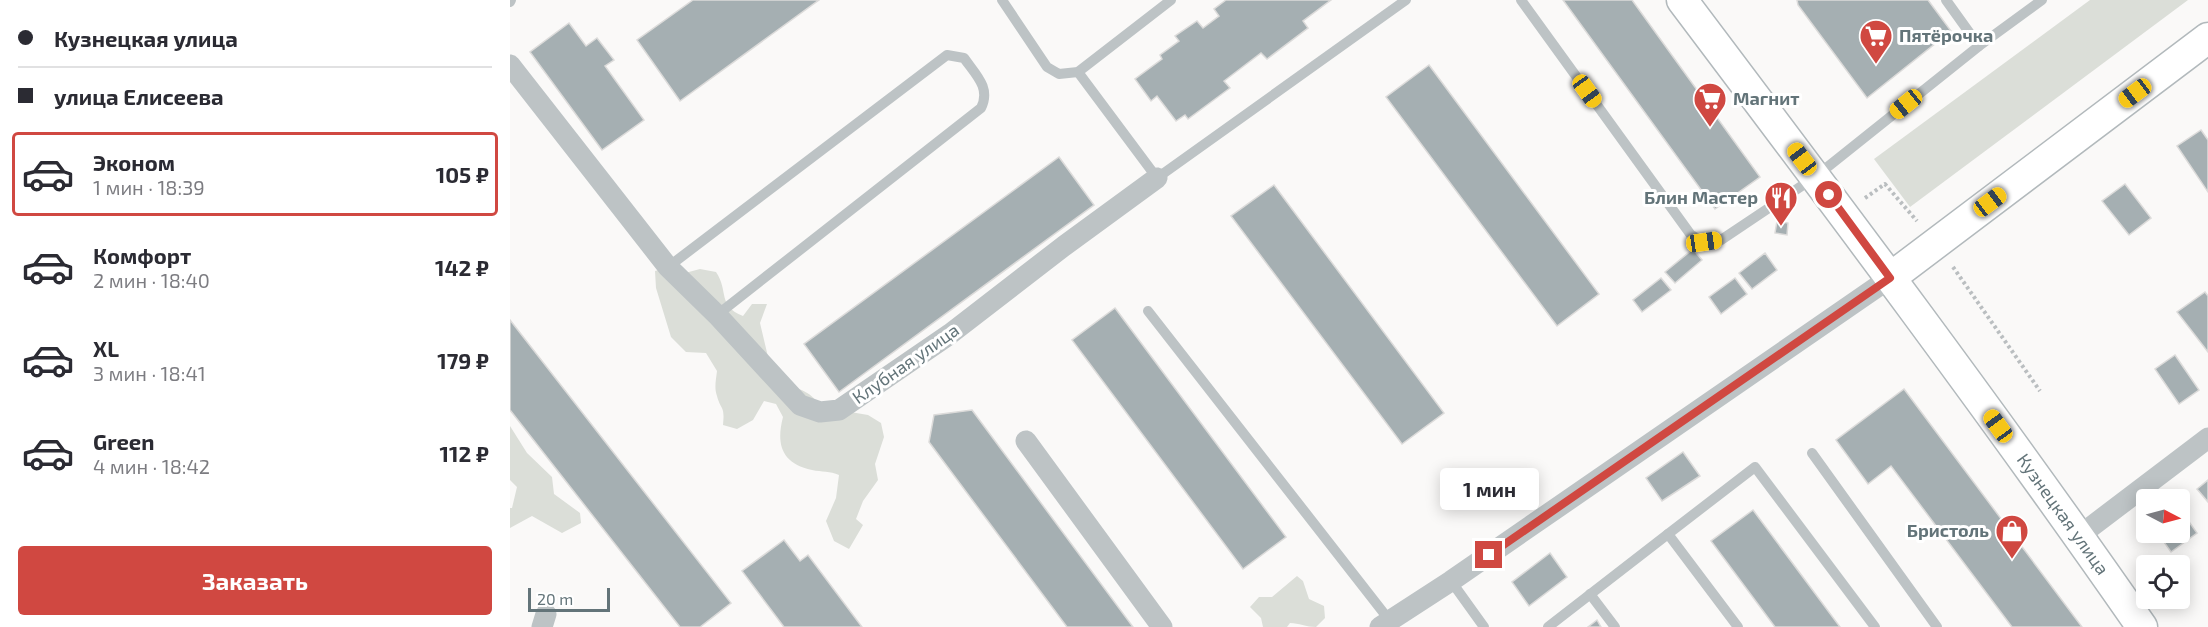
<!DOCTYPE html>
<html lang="ru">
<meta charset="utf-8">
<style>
:root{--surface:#fff;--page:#f2f2f3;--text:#2b2b33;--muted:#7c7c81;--line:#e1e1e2;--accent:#d04841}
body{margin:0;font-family:"Exo 2",sans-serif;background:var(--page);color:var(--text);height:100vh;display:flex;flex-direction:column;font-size:22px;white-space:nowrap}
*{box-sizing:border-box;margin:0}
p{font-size:20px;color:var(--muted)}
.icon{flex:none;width:33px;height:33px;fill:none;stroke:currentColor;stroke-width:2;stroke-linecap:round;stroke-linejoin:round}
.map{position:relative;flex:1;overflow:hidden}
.side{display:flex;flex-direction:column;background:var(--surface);width:510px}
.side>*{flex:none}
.hud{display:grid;align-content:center;height:132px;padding:0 18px;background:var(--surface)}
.needle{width:39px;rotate:96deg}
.controls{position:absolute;left:1626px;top:489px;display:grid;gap:12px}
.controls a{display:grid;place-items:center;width:54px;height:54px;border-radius:6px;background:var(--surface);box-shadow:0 3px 15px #0003;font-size:30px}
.scale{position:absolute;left:18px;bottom:15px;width:82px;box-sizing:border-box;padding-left:6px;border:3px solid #637479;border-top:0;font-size:16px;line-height:21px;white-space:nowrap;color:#637479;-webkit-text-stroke:4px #fff;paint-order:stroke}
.end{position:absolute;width:27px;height:27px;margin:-14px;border:8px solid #d04841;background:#fff;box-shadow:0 0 0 3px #fff}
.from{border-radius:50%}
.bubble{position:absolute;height:42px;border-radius:6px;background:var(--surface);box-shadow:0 3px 15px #0003;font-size:20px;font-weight:700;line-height:42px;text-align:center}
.car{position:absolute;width:18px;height:36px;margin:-18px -9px;border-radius:8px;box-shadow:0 0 4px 2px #0007;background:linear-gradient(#f5c518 24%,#345 0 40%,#f5c518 0 76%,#345 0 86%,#f5c518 0)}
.hud b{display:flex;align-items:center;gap:21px;height:57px;font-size:22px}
.hud b+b{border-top:2px solid var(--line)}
.hud i{width:15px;height:15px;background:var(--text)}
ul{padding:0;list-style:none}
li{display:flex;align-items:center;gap:18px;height:84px;margin:0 12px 9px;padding:0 6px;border:3px solid transparent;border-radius:6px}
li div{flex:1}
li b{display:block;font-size:22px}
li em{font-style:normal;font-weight:700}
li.on{border-color:var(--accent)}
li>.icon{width:54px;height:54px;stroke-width:1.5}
.action{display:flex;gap:12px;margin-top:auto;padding:12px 18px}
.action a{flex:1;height:69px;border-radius:6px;background:var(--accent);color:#fff;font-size:24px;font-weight:700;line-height:69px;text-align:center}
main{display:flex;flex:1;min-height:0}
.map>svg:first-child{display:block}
.green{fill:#dbded8}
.building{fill:#a5afb2;stroke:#dcdbda;stroke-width:1.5}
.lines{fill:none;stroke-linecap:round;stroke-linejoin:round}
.secondary-casing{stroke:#b2b9bc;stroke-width:33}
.path{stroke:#babec0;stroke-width:4;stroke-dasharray:3 3;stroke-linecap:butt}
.lane{stroke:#bdc3c5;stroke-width:10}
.street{stroke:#bdc3c5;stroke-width:21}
.secondary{stroke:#fff;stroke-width:30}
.route{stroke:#d04841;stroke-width:8}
.labels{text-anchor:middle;stroke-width:6;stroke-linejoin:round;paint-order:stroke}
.poi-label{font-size:18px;font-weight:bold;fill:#637479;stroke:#fff;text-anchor:start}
.street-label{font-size:18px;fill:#637479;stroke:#fff}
</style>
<main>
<section class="side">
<div class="hud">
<b><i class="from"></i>Кузнецкая улица</b>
<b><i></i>улица Елисеева</b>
</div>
<ul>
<li class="on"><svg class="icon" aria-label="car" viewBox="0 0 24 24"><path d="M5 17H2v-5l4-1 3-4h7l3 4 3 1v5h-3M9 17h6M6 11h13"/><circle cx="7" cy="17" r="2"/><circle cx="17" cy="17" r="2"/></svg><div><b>Эконом</b><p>1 мин · 18:39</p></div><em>105 ₽</em></li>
<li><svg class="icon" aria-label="car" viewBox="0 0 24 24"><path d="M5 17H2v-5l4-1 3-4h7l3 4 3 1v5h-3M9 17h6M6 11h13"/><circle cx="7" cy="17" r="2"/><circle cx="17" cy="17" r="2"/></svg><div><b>Комфорт</b><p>2 мин · 18:40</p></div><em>142 ₽</em></li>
<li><svg class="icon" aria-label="car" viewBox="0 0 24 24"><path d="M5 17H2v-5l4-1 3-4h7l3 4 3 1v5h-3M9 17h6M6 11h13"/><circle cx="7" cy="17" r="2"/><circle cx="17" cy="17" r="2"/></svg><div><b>XL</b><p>3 мин · 18:41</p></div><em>179 ₽</em></li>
<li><svg class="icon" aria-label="car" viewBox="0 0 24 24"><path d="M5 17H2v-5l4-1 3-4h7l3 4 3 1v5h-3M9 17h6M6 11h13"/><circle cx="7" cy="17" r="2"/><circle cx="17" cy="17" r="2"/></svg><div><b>Green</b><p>4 мин · 18:42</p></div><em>112 ₽</em></li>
</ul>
<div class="action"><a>Заказать</a></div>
</section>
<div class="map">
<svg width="1698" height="627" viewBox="0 0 1698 627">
<rect width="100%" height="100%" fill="#faf9f8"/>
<g class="green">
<path d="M1580,0h98l-278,207 -36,-48z"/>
<path d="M160,267l15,6 15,-4 16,3c13,19 1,34 27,44l9,-12h15l-7,19 9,38 14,25c18,2 28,6 38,21l47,8 13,8 3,14 -9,27 3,16 -15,21 -7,18 7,6 -14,24 -15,-8 -8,-20 10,-23 3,-23c-9,-4 -17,-3 -27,-5 -31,-7 -36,-26 -29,-53l-7,-13 -12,-3 -11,19 -16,9 -14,-4c2,-20 -2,-14 -6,-29 -3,-8 -1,-16 0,-25l-11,-18 -20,-1 -15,-15 -15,-49 -1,-17z"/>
<path d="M0,426l17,27 25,24 2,17 26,19 1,10 -19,10 -30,-17 -22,12v-20h2l5,-21 -7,-7z"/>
<path d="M787,576l6,5 6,18 15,7 1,12 -9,9c-10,0 -17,-4 -26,-4l-3,4h-24l-2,-9 -11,-11 9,-10h13z"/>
</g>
<g class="building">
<path d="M183,0h126l-139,101 -43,-61z"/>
<path d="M716,0h105l-28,21 5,7 -41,31 -6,-6 -37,28 6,7 -42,31 -3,-4 -9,6 -19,-25 -6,5 -16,-22 27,-20 -2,-4 19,-14 -4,-5 22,-15 6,7 16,-12 -5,-7z"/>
<path d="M1053,0h69l128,177 -45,32z"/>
<path d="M1287,0h131l23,31 -84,67 -69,-93z"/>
<path d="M59,23l17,23 11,-8 17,22 -9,6 39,54 -42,30 -72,-98z"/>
<path d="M919,65l170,229 -42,32 -171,-229z"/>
<path d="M1691,130l7,10v52l-31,-46z"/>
<path d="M549,157l35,48 -255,187 -35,-48z"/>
<path d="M1615,184l26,34 -22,17 -27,-34z"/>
<path d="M764,185l170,228 -42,31 -171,-228z"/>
<path d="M1267,221l11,2 -1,12 -12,-2z"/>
<path d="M1183,249l9,11 -27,23 -10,-11z"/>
<path d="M1255,253l12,17 -25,19 -13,-16z"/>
<path d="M1151,278l10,12 -29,22 -9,-12z"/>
<path d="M1225,278l12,16 -26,20 -12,-17z"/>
<path d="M1695,292l3,4v56l-31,-40z"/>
<path d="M605,308l171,229 -43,32 -171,-229z"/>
<path d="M0,320l221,283 -31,24h-20l-170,-217z"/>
<path d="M1665,355l24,35 -20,14 -24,-35z"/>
<path d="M1394,389l178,238h-70l-121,-161 -23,18 -32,-44z"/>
<path d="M462,410l161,217h-66l-138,-185 5,-27z"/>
<path d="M1173,452l17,24 -38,25 -16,-23z"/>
<path d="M1698,480v22l-11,-13z"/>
<path d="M1670,509l17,24 -26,19 -14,-20h23z"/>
<path d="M1243,510l87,117h-65l-64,-86z"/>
<path d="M274,540l16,21 8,-6 54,72h-78l-42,-56z"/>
<path d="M1040,553l17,24 -38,29 -17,-24z"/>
<path d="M1087,620l4,7h-13z"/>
</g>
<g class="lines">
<g class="secondary-casing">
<g id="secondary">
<path id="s1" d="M1172,0c156,207 312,414 460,627"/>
<path d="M1380,278l318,-240"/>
</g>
</g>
<g class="path">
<path d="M1355,198l20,-14 32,37"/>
<path d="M1443,267l87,124"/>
</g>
<g class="lane">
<path d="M492,0l45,67 12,7 19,-2 93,-72"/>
<path d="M1011,0l170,235 13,7 17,-2 94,-63 164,-131"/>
<path d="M1436,0l33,46 63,-46"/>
<path d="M0,2l1,-2"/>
<path d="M568,72l79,106 249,-178"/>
<path d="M158,267l279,-212 17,3c12,17 27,30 17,50l-264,207"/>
<path d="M638,311l242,310"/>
<path d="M1302,453l125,174"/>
<path d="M1158,534l87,-67 120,160"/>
<path d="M941,581l33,46"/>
<path d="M1080,594l25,33"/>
<path d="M1038,627l120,-93 70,93"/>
</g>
<g class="street">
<path d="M0,65l158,202 49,48 83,90 20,7 19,-2 111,-76 114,-88 93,-68"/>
<path d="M516,441l136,186"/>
<path d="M1569,536l129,-98"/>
<path d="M32,627l4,-13"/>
<path d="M870,627l71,-46 439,-303"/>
</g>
<use href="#secondary" class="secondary"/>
</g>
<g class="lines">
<path class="route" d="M979,555l401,-277 -61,-83"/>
</g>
<defs>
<g id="supermarket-pin" transform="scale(1.725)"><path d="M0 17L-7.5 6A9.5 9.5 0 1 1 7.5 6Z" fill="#d04841" stroke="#fff"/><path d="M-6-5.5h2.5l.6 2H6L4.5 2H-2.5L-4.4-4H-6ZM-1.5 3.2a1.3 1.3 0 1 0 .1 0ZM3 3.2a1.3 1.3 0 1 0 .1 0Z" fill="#fff"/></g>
<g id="restaurant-pin" transform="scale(1.725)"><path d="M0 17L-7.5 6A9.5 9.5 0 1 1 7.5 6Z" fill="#d04841" stroke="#fff"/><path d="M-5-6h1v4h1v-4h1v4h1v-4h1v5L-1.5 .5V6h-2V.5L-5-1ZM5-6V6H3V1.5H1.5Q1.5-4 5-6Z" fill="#fff"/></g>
<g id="shop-pin" transform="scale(1.725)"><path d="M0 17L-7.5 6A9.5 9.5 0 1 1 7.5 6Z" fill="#d04841" stroke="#fff"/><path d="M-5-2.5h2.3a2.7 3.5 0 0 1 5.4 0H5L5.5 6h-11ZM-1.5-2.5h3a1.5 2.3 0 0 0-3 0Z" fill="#fff"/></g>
</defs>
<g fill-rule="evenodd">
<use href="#supermarket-pin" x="1366" y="36"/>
<use href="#supermarket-pin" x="1200" y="99"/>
<use href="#restaurant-pin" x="1271" y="198"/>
<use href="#shop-pin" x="1502" y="531"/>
</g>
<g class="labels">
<g class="poi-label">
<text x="1389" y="42">Пятёрочка</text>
<text x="1223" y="105">Магнит</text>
<text x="1248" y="204" text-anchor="end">Блин Мастер</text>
<text x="1479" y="537" text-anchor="end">Бристоль</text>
</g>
<g class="street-label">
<text transform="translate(396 364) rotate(-35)" y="6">Клубная улица</text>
<text dy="6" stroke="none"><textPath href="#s1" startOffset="640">Кузнецкая улица</textPath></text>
</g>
</g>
</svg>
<div class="controls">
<a><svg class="needle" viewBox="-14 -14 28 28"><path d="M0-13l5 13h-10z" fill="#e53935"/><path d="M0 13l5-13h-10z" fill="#7c7c81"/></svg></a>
<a><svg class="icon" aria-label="locate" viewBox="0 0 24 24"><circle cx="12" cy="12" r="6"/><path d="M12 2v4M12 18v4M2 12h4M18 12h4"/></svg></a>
</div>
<div class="scale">20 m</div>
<i class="end from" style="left:1319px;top:195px"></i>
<i class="end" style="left:979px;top:555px"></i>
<div class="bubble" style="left:930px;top:468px;width:99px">1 мин</div>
<i class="car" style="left:1077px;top:91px;rotate:144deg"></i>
<i class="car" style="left:1625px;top:93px;rotate:233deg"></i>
<i class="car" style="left:1396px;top:104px;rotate:231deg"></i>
<i class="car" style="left:1292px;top:159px;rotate:323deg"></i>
<i class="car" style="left:1480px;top:202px;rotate:53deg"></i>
<i class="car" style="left:1194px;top:242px;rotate:82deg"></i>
<i class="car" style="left:1488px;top:426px;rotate:324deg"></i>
</div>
</main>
